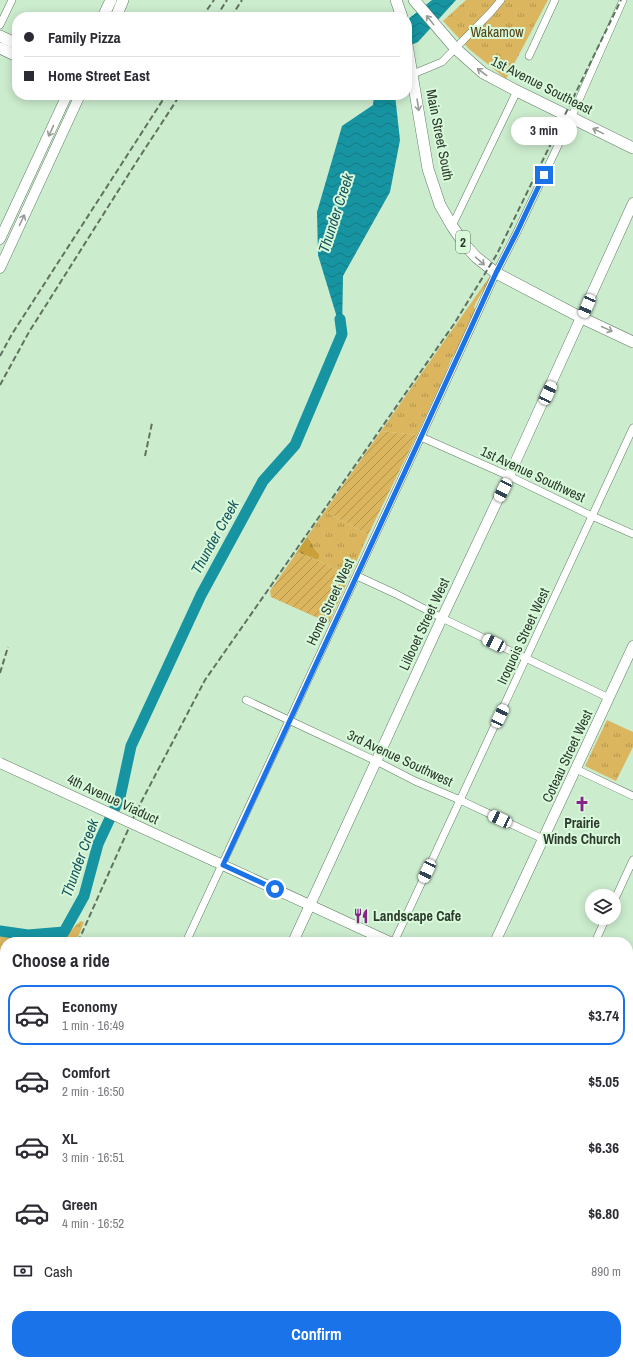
<!DOCTYPE html>
<meta charset="utf-8">
<style>
:root{--surface:#fff;--page:#f7f7f7;--text:#2b2b33;--muted:#7c7c81;--line:#e1e1e2;--accent:#1a73e8}
body{margin:0;font-family:"Archivo Narrow",sans-serif;background:var(--page);color:var(--text);height:100vh;display:flex;flex-direction:column;font-size:15px;white-space:nowrap}
*{box-sizing:border-box;margin:0}
p{font-size:13px;color:var(--muted)}
.icon{flex:none;width:22px;height:22px;fill:none;stroke:currentColor;stroke-width:2;stroke-linecap:round;stroke-linejoin:round}
.map{position:relative;flex:1;overflow:hidden}
.drawer{position:absolute;left:0px;top:937px;width:633px;height:428px;display:flex;flex-direction:column;background:var(--surface);border-radius:16px 16px 0 0;box-shadow:0 2px 10px #0003}
.drawer>*{flex:none}
.top-card{position:absolute;left:12px;top:12px;width:400px;height:88px;border-radius:16px;box-shadow:0 2px 10px #0003;display:grid;align-content:center;height:88px;padding:0 12px;background:var(--surface)}
.controls{position:absolute;left:585px;top:889px;display:grid;gap:8px}
.controls a{display:grid;place-items:center;width:36px;height:36px;border-radius:50%;background:var(--surface);box-shadow:0 2px 10px #0003;font-size:20px}
.end{position:absolute;width:18px;height:18px;margin:-9px;border:5px solid #1a73e8;background:#fff;box-shadow:0 0 0 2px #fff}
.from{border-radius:50%}
.bubble{position:absolute;height:28px;border-radius:14px;background:var(--surface);box-shadow:0 2px 10px #0003;font-size:13px;font-weight:800;line-height:28px;text-align:center}
.car{position:absolute;width:12px;height:24px;margin:-12px -6px;border-radius:5px;box-shadow:0 0 3px 1px #0007;background:linear-gradient(#fff 24%,#345 0 40%,#fff 0 76%,#345 0 86%,#fff 0)}
.top-card b{display:flex;align-items:center;gap:14px;height:38px;font-size:15px}
.top-card b+b{border-top:1px solid var(--line)}
.top-card i{width:10px;height:10px;background:var(--text)}
ul{padding:0;list-style:none}
li{display:flex;align-items:center;gap:12px;height:60px;margin:0 8px 6px;padding:0 4px;border:2px solid transparent;border-radius:16px}
li div{flex:1}
li b{display:block;font-size:15px}
li em{font-style:normal;font-weight:800}
li.on{border-color:var(--accent)}
li>.icon{width:36px;height:36px;stroke-width:1.5}
h2{padding:0 12px;font-size:18px;line-height:48px}
.pay{display:flex;align-items:center;gap:10px;height:44px;padding:0 12px;font-size:15px}
.pay p{margin-inline-start:auto}
.primary-button{display:flex;gap:8px;margin-top:auto;padding:8px 12px}
.primary-button a{flex:1;height:46px;border-radius:16px;background:var(--accent);color:#fff;font-size:16px;font-weight:800;line-height:46px;text-align:center}
.map>svg:first-child{display:block}
.grass{fill:url(#grass-tufts)}
.forest{fill:url(#forest-firs)}
.garden{fill:url(#garden-furrows)}
.water{fill:url(#water-waves)}
.lines{fill:none;stroke-linecap:round;stroke-linejoin:round}
.river{stroke:#1694a2;stroke-width:11}
.street-casing{stroke:#627e64;stroke-width:8}
.secondary-casing{stroke:#627e64;stroke-width:11}
.primary-casing{stroke:#627e64;stroke-width:12}
.street{stroke:#fff;stroke-width:7}
.secondary{stroke:#fff;stroke-width:10}
.primary{stroke:#fff;stroke-width:11}
.rail{stroke:#607361;stroke-width:2;stroke-dasharray:6 3;stroke-linecap:butt}
.secondary-bridge-casing{stroke:#627e64;stroke-width:11;stroke-linecap:butt}
.secondary-bridge{stroke:#fff;stroke-width:10}
.oneway{stroke:#969c96}
.route{stroke:#1a73e8;stroke-width:5}
.labels{text-anchor:middle;stroke-width:4;stroke-linejoin:round;paint-order:stroke}
.shield{fill:#d9f9db;stroke:#607361;stroke-width:1}
.shield-label{font-size:13px;font-weight:bold;fill:#2c392d}
.park-label{font-size:14px;fill:#524118;stroke:#d9f9db}
.street-label{font-size:14px;fill:#2c392d;stroke:#d9f9db}
.poi-label{font-size:14px;font-weight:bold;fill:#2c392d;stroke:#d9f9db}
.water-label{font-size:15px;font-style:italic;fill:#16555d;stroke:#d9f9db}
</style>
<div class="map">
<svg width="633" height="1365" viewBox="0 0 633 1365">
<defs>
<pattern id="grass-tufts" width="24" height="20" patternUnits="userSpaceOnUse"><rect width="24" height="20" fill="#dcb65e"/><path d="M3 7l-1-3M5 7V3M7 7l1-3M15 17l-1-3M17 17v-4M19 17l1-3" fill="none" stroke="#b3954e"/></pattern>
<pattern id="forest-firs" width="22" height="20" patternUnits="userSpaceOnUse"><rect width="22" height="20" fill="#c9a03a"/><path d="M5 1l3.5 6h-7zM16 11l3.5 6h-7z" fill="#a38331"/></pattern>
<pattern id="garden-furrows" width="10" height="10" patternUnits="userSpaceOnUse"><rect width="10" height="10" fill="#dcb65e"/><path d="M-1 1l2-2M0 10L10 0M9 11l2-2" fill="none" stroke="#b3954e"/></pattern>
<pattern id="water-waves" width="16" height="10" patternUnits="userSpaceOnUse"><rect width="16" height="10" fill="#1694a2"/><path d="M0 5q4-4 8 0t8 0" fill="none" stroke="#147a84"/></pattern>
</defs>
<rect width="100%" height="100%" fill="#ccecce"/>
<g class="grass">
<path d="M466,0h82l-42,79 -37,-30 -26,-28z"/>
<path d="M490,276l1,2c-5,11 -13,18 -17,29l2,5 -19,39 -6,8 -6,16 -28,60 -36,-4z"/>
<path d="M325,511l43,24 -18,41 -33,-16 2,-2 -9,-18 -3,-3z"/>
<path d="M607,720l26,12v15l-17,34 -31,-15z"/>
<path d="M81,921l3,1 -8,20h-71v43l-5,10v-60c21,6 44,11 64,0 7,-3 11,-10 17,-14z"/>
</g>
<path class="forest" d="M307,537c6,5 6,13 12,17v4l-2,2 -20,-8z"/>
<g class="garden">
<path d="M381,431l36,4 -49,100 -43,-24z"/>
<path d="M297,552l20,8 33,16 -21,47 -58,-26 -1,-6z"/>
</g>
<g class="water">
<path d="M432,0h24l-38,42 -11,5v-27z"/>
<path d="M374,95h21l5,45 -10,52 -47,84 -1,58 -24,-79 -1,-43 25,-86 31,-21z"/>
</g>
<g class="lines">
<path class="river" d="M0,931l28,4 36,-3 20,-36 14,-52 22,-47 11,-51 70,-151 62,-114 32,-36 47,-111 -2,-15"/>
<g class="street-casing">
<g id="street">
<path d="M0,25l12,-25"/>
<path d="M529,56l26,-56"/>
<path d="M413,74l29,-12 49,-50 10,-12"/>
<path d="M452,226l65,-135"/>
<path d="M421,437l88,39 83,40 41,18"/>
<path d="M357,576l39,18 46,24 167,80"/>
<path d="M246,700l130,61 39,20 45,19 83,39"/>
<path d="M576,769l57,27"/>
<path d="M614,901l19,-41"/>
<path d="M186,942l235,-505 75,-164 21,-41 54,-114 52,-118"/>
<path d="M394,942l239,-514"/>
<path d="M595,942l11,-24"/>
<path d="M628,1056l5,2"/>
<path d="M628,1096l5,-11"/>
<path d="M0,1114l5,-11"/>
<path d="M628,1230l5,2"/>
<path d="M628,1278l5,-11"/>
<path d="M544,1360l11,5"/>
<path d="M398,1365l2,-5"/>
<path d="M503,1365l3,-5"/>
<path d="M589,1365l2,-5"/>
</g>
</g>
<g class="secondary-casing">
<g id="secondary">
<path d="M0,239l67,-144"/>
<path d="M0,268l80,-173"/>
<path d="M214,861l176,81"/>
<path d="M293,942l149,-324 67,-142 124,-273"/>
<path d="M495,942l138,-296"/>
<path d="M98,1365l1,-5"/>
<path d="M297,1365l3,-5"/>
</g>
</g>
<g class="primary-casing">
<g id="primary">
<path d="M396,0l6,17"/>
<path d="M414,0l41,48 28,25 34,18 116,57"/>
<path d="M103,17l8,-17"/>
<path d="M116,17l7,-17"/>
<path d="M0,36l17,8"/>
<path d="M407,45l21,124 12,36 12,21 13,19 11,12 20,16 86,45 51,24"/>
<path d="M0,48l17,8"/>
</g>
</g>
<use href="#street" class="street"/>
<use href="#secondary" class="secondary"/>
<use href="#primary" class="primary"/>
<g class="rail">
<path d="M202,17l12,-17"/>
<path d="M216,17l11,-17"/>
<path d="M231,17l11,-17"/>
<path d="M0,356l12,-22 154,-239"/>
<path d="M0,385l29,-53 108,-171 43,-66"/>
<path d="M145,456l7,-33"/>
<path d="M0,673l8,-26"/>
<path d="M78,942l58,-130 69,-132 249,-356 43,-70 124,-254"/>
<path d="M0,1229l5,-11"/>
<path d="M0,1355l5,-1"/>
</g>
<g class="secondary-bridge-casing">
<path id="secondary-bridge" d="M0,763l214,98"/>
</g>
<use href="#secondary-bridge" class="secondary-bridge"/>
</g>
<defs><path id="oneway-shaft" d="M-6 0H5M1.5-3L5.5 0L1.5 3" fill="none" stroke-width="1.6" stroke-linecap="round" stroke-linejoin="round"/></defs>
<g class="oneway">
<use href="#oneway-shaft" transform="translate(430 20) rotate(-129)"/>
<use href="#oneway-shaft" transform="translate(482 72) rotate(-143)"/>
<use href="#oneway-shaft" transform="translate(418 105) rotate(81)"/>
<use href="#oneway-shaft" transform="translate(51 131) rotate(115)"/>
<use href="#oneway-shaft" transform="translate(598 131) rotate(-154)"/>
<use href="#oneway-shaft" transform="translate(22 220) rotate(-65)"/>
<use href="#oneway-shaft" transform="translate(480 261) rotate(41)"/>
<use href="#oneway-shaft" transform="translate(607 329) rotate(25)"/>
</g>
<g class="lines">
<path class="route" d="M275,889l-52,-24 198,-428 75,-164 21,-41 27,-57"/>
</g>
<defs>
<g id="church-bare" transform="scale(1.2)"><path d="M-1.2-6h2.4v3.5h3.3v2.4h-3.3V6h-2.4V-.1h-3.3v-2.4h3.3Z" fill="#86228a" stroke="#d9f9db" stroke-width="2.5" paint-order="stroke"/></g>
<g id="restaurant-bare" transform="scale(1.2)"><path d="M-5-6h1v4h1v-4h1v4h1v-4h1v5L-1.5 .5V6h-2V.5L-5-1ZM5-6V6H3V1.5H1.5Q1.5-4 5-6Z" fill="#86228a" stroke="#d9f9db" stroke-width="2.5" paint-order="stroke"/></g>
</defs>
<g fill-rule="evenodd">
<use href="#church-bare" x="582" y="804"/>
<use href="#restaurant-bare" x="361" y="916"/>
</g>
<g class="labels">
<rect class="shield" x="456" y="231" width="14" height="22" rx="3"/>
<g class="shield-label">
<text x="463" y="247">2</text>
</g>
<g class="park-label">
<text x="497" y="37">Wakamow</text>
</g>
<g class="street-label">
<text transform="translate(542 85) rotate(27)" y="5">1st Avenue Southeast</text>
<text transform="translate(440 135) rotate(79)" y="5">Main Street South</text>
<text transform="translate(533 474) rotate(25)" y="5">1st Avenue Southwest</text>
<text transform="translate(330 602) rotate(-65)" y="5">Home Street West</text>
<text transform="translate(424 624) rotate(-65)" y="5">Lillooet Street West</text>
<text transform="translate(523 636) rotate(-65)" y="5">Iroquois Street West</text>
<text transform="translate(567 756) rotate(-65)" y="5">Coteau Street West</text>
<text transform="translate(400 758) rotate(25)" y="5">3rd Avenue Southwest</text>
<text transform="translate(113 799) rotate(25)" y="5">4th Avenue Viaduct</text>
</g>
<g class="poi-label">
<text x="582" y="828">Prairie<tspan x="582" dy="16">Winds Church</tspan></text>
<text x="373" y="921" text-anchor="start">Landscape Cafe</text>
</g>
<g class="water-label">
<text transform="translate(336 213) rotate(-72)" y="5">Thunder Creek</text>
<text transform="translate(215 537) rotate(-61)" y="5">Thunder Creek</text>
<text transform="translate(80 858) rotate(-70)" y="5">Thunder Creek</text>
</g>
</g>
</svg>
<div class="controls">
<a><svg class="icon" aria-label="layers" viewBox="0 0 24 24"><path d="M12 4l9 5-9 5-9-5zM3 14l9 5 9-5"/></svg></a>
</div>
<i class="end from" style="left:275px;top:889px"></i>
<i class="end" style="left:544px;top:175px"></i>
<div class="bubble" style="left:511px;top:117px;width:66px">3 min</div>
<i class="car" style="left:587px;top:306px;rotate:203deg"></i>
<i class="car" style="left:548px;top:393px;rotate:25deg"></i>
<i class="car" style="left:503px;top:490px;rotate:206deg"></i>
<i class="car" style="left:494px;top:643px;rotate:297deg"></i>
<i class="car" style="left:500px;top:716px;rotate:25deg"></i>
<i class="car" style="left:500px;top:819px;rotate:295deg"></i>
<i class="car" style="left:427px;top:871px;rotate:205deg"></i>
<div class="top-card">
<b><i class="from"></i>Family Pizza</b>
<b><i></i>Home Street East</b>
</div>
<section class="drawer">
<h2>Choose a ride</h2>
<ul>
<li class="on"><svg class="icon" aria-label="car" viewBox="0 0 24 24"><path d="M5 17H2v-5l4-1 3-4h7l3 4 3 1v5h-3M9 17h6M6 11h13"/><circle cx="7" cy="17" r="2"/><circle cx="17" cy="17" r="2"/></svg><div><b>Economy</b><p>1 min · 16:49</p></div><em>$3.74</em></li>
<li><svg class="icon" aria-label="car" viewBox="0 0 24 24"><path d="M5 17H2v-5l4-1 3-4h7l3 4 3 1v5h-3M9 17h6M6 11h13"/><circle cx="7" cy="17" r="2"/><circle cx="17" cy="17" r="2"/></svg><div><b>Comfort</b><p>2 min · 16:50</p></div><em>$5.05</em></li>
<li><svg class="icon" aria-label="car" viewBox="0 0 24 24"><path d="M5 17H2v-5l4-1 3-4h7l3 4 3 1v5h-3M9 17h6M6 11h13"/><circle cx="7" cy="17" r="2"/><circle cx="17" cy="17" r="2"/></svg><div><b>XL</b><p>3 min · 16:51</p></div><em>$6.36</em></li>
<li><svg class="icon" aria-label="car" viewBox="0 0 24 24"><path d="M5 17H2v-5l4-1 3-4h7l3 4 3 1v5h-3M9 17h6M6 11h13"/><circle cx="7" cy="17" r="2"/><circle cx="17" cy="17" r="2"/></svg><div><b>Green</b><p>4 min · 16:52</p></div><em>$6.80</em></li>
</ul>
<div class="pay"><svg class="icon" aria-label="cash" viewBox="0 0 24 24"><path d="M3 7h18v10H3z"/><circle cx="12" cy="12" r="2"/></svg>Cash<p>890 m</p></div>
<div class="primary-button"><a>Confirm</a></div>
</section>
</div>
